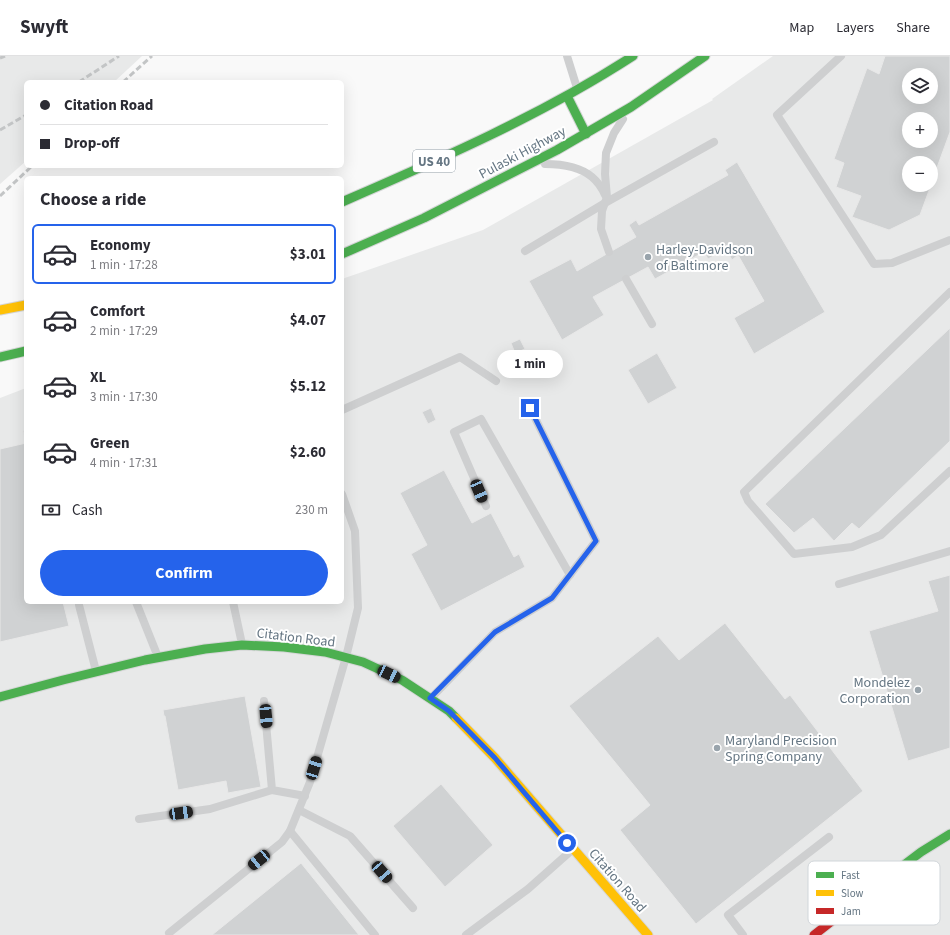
<!DOCTYPE html>
<meta charset="utf-8">
<style>
:root{--surface:#fff;--page:#f2f2f3;--text:#2b2b33;--muted:#7c7c81;--line:#e1e1e2;--accent:#2563eb}
body{margin:0;font-family:"Source Sans 3",sans-serif;background:var(--page);color:var(--text);height:100vh;display:flex;flex-direction:column;font-size:15px;white-space:nowrap}
*{box-sizing:border-box;margin:0}
p{font-size:13px;color:var(--muted)}
.icon{flex:none;width:22px;height:22px;fill:none;stroke:currentColor;stroke-width:2;stroke-linecap:round;stroke-linejoin:round}
.map{position:relative;flex:1;overflow:hidden}
.panel{position:absolute;left:24px;top:120px;width:320px;height:428px;display:flex;flex-direction:column;background:var(--surface);border-radius:6px;box-shadow:0 4px 16px #0002}
.panel>*{flex:none}
.hud{position:absolute;left:24px;top:24px;width:320px;height:88px;border-radius:6px;box-shadow:0 4px 16px #0002;display:grid;align-content:center;height:88px;padding:0 16px;background:var(--surface)}
.tools{position:absolute;left:902px;top:12px;display:grid;gap:8px}
.tools a{display:grid;place-items:center;width:36px;height:36px;border-radius:50%;background:var(--surface);box-shadow:0 4px 16px #0002;font-size:20px}
.end{position:absolute;width:18px;height:18px;margin:-9px;border:5px solid #2563eb;background:#fff;box-shadow:0 0 0 2px #fff}
.from{border-radius:50%}
.bubble{position:absolute;height:28px;border-radius:14px;background:var(--surface);box-shadow:0 4px 16px #0002;font-size:13px;font-weight:700;line-height:28px;text-align:center}
.car{position:absolute;width:12px;height:24px;margin:-12px -6px;border-radius:5px;box-shadow:0 0 3px 1px #0007;background:linear-gradient(#222 24%,#8ab4d8 0 40%,#222 0 76%,#8ab4d8 0 86%,#222 0)}
.hud b{display:flex;align-items:center;gap:14px;height:38px;font-size:15px}
.hud b+b{border-top:1px solid var(--line)}
.hud i{width:10px;height:10px;background:var(--text)}
ul{padding:0;list-style:none}
li{display:flex;align-items:center;gap:12px;height:60px;margin:0 8px 6px;padding:0 8px;border:2px solid transparent;border-radius:6px}
li div{flex:1}
li b{display:block;font-size:15px}
li em{font-style:normal;font-weight:700}
li.current{border-color:var(--accent)}
li>.icon{width:36px;height:36px;stroke-width:1.5}
h2{padding:0 16px;font-size:18px;line-height:48px}
.pay{display:flex;align-items:center;gap:10px;height:44px;padding:0 16px;font-size:15px}
.pay p{margin-inline-start:auto}
.primary-button{display:flex;gap:8px;margin-top:auto;padding:8px 16px}
.primary-button a{flex:1;height:46px;border-radius:24px;background:var(--accent);color:#fff;font-size:16px;font-weight:700;line-height:46px;text-align:center}
header{display:flex;align-items:center;gap:24px;box-sizing:border-box;height:56px;padding:0 20px;background:var(--surface);border-bottom:1px solid var(--line)}
header strong{font-size:19px}
nav{display:flex;gap:22px;margin-inline-start:auto;font-size:14px}
.map>svg:first-child{display:block}
.built{fill:#e8e9e9;fill-rule:evenodd}
.building{fill:#d0d2d3;stroke:#e8e8e8;fill-rule:evenodd}
.lines{fill:none;stroke-linecap:round;stroke-linejoin:round}
.fast-casing{stroke:#d5d6d7;stroke-width:11}
.slow-casing{stroke:#d5d6d7;stroke-width:11}
.jam-casing{stroke:#d5d6d7;stroke-width:11}
.lane{stroke:#cecfd0;stroke-width:8}
.fast{stroke:#4caf50;stroke-width:9}
.slow{stroke:#ffc107;stroke-width:9}
.jam{stroke:#c62828;stroke-width:9}
.rail{stroke:#c3c5c6;stroke-width:3;stroke-dasharray:6 3;stroke-linecap:butt}
.route{stroke:#2563eb;stroke-width:5}
.poi-dot{fill:#99a4ac;stroke:#fff;stroke-width:1.5}
.labels{text-anchor:middle;stroke-width:4;stroke-linejoin:round;paint-order:stroke}
.shield{fill:#fff;stroke:#939fa8;stroke-width:1}
.shield-label{font-size:13px;font-weight:bold;fill:#657683}
.street-label{font-size:14px;fill:#657683;stroke:#fff}
.poi-label{font-size:14px;fill:#657683;stroke:#fff;text-anchor:start}
.key{fill:#fff;stroke:#d1d6da;stroke-width:1}
.key-label{font-size:11px;fill:#657683}
</style>
<header>
<strong>Swyft</strong>
<nav><a>Map</a><a>Layers</a><a>Share</a></nav>
</header>
<div class="map">
<svg width="950" height="879" viewBox="0 0 950 879">
<rect width="100%" height="100%" fill="#f9f9f9"/>
<g class="built">
<path d="M0,0h142l-28,26h-88v79l-26,23z"/>
<path d="M773,0h177v879h-950v-537l26,-10v214h316v-323l141,-49 230,-130 -1,-1zM909,19h22v22h-22zM909,63h22v22h-22zM909,107h22v22h-22z"/>
</g>
<g class="building">
<path d="M885,0h65v76l-19,52v-21h-22v22h22l-11,30 -31,15 -37,-13 9,-21 -25,-9 8,-24 -10,-4 33,-91 12,6zM909,19h22v22h-22zM909,63h22v22h-22z"/>
<path d="M737,106l88,150 -71,42 -20,-36 30,-17 -26,-46 -6,5 -6,-11 -18,10 -4,-7 -49,27 -7,-12 -55,30 11,18 -42,25 -33,-59 42,-22 6,12 59,-34 -7,-12 7,-5 3,5 89,-50 -3,-5z"/>
<path d="M950,272v113l-91,88 -7,-6 -18,18 -21,-23 -19,15 -29,-29z"/>
<path d="M520,283l5,10 -10,4 -4,-10z"/>
<path d="M657,297l20,35 -29,16 -20,-34z"/>
<path d="M431,352l5,12 -8,4 -6,-12z"/>
<path d="M26,374v172h37l6,24 -69,16v-193l26,-6 -3,-12z"/>
<path d="M444,414l28,53 19,-10 23,44 5,-3 6,13 -84,44 -30,-57 16,-9 -27,-52z"/>
<path d="M950,519v173l-42,13 -39,-130 69,-20 -10,-30z"/>
<path d="M725,567l60,76 5,-4 73,96 -167,133 -76,-94 30,-25 -81,-99 89,-70 21,24z"/>
<path d="M245,640l16,91 -33,6 -2,-12 -48,9 -13,-74h-1l-1,-6z"/>
<path d="M441,728l52,61 -48,42 -52,-61z"/>
<path d="M301,807l58,72h-147z"/>
</g>
<g class="lines">
<g class="fast-casing">
<g id="fast">
<path d="M567,40l19,38"/>
<path d="M342,146c99,-43 200,-87 291,-146"/>
<path d="M342,198l82,-36 133,-68 74,-43 74,-51"/>
<path d="M0,301l26,-6"/>
<path d="M0,641l63,-17 82,-20 60,-11 37,-4 42,2 41,5 38,10 39,18 47,31 7,7"/>
<path d="M888,821l33,-25 29,-18"/>
</g>
</g>
<g class="slow-casing">
<g id="slow">
<path d="M0,254l26,-5"/>
<path d="M456,662l39,40 153,177"/>
</g>
</g>
<g class="jam-casing">
<path id="jam" d="M814,879l74,-58"/>
</g>
<g class="lane">
<path d="M567,0l10,32"/>
<path d="M841,0l-64,59 97,149 18,-1 58,-23"/>
<path d="M545,108c16,0 34,2 47,13 6,5 10,11 13,18"/>
<path d="M525,195l80,-48 109,-61"/>
<path d="M609,196l-8,-23 1,-18 5,-14 -2,-23 1,-21 8,-20 9,-14"/>
<path d="M626,223l26,45"/>
<path d="M950,236l-206,200 4,9 46,53 58,-7 29,-12 69,-64"/>
<path d="M342,354l118,-53 36,24"/>
<path d="M486,450l-32,-74 27,-13 89,156"/>
<path d="M839,528l111,-33"/>
<path d="M136,546l22,55"/>
<path d="M233,546l9,42"/>
<path d="M79,549l17,66"/>
<path d="M431,642l64,-66 57,-34 44,-57 -66,-133"/>
<path d="M264,645l8,89 33,6"/>
<path d="M299,754l51,26 63,72"/>
<path d="M139,763l71,-10 62,-19"/>
<path d="M290,775l85,104"/>
<path d="M169,877l113,-91 8,-11 20,-49 36,-125 12,-49 -3,-77 -13,-37"/>
<path d="M466,879l62,-46 44,-39"/>
<path d="M743,879l-15,-20 101,-78"/>
</g>
<use href="#fast" class="fast"/>
<use href="#slow" class="slow"/>
<use href="#jam" class="jam"/>
<g class="rail">
<path d="M0,2l5,-2"/>
<path d="M79,26l40,-26"/>
<path d="M123,26l29,-26"/>
<path d="M0,74l26,-15"/>
<path d="M0,140l32,-30"/>
</g>
</g>
<g class="lines">
<path class="route" d="M530,352l66,133 -44,57 -57,34 -65,66 19,13 46,47 72,85"/>
</g>
<g class="poi-dot">
<circle cx="648" cy="201" r="4"/>
<circle cx="918" cy="634" r="4"/>
<circle cx="717" cy="692" r="4"/>
</g>
<g class="labels">
<rect class="shield" x="413" y="94" width="42" height="22" rx="3"/>
<g class="shield-label">
<text x="434" y="110">US 40</text>
</g>
<g class="street-label">
<text transform="translate(522 96) rotate(-28)" y="5">Pulaski Highway</text>
<text transform="translate(296 581) rotate(7)" y="5">Citation Road</text>
<text transform="translate(618 824) rotate(49)" y="5">Citation Road</text>
</g>
<g class="poi-label">
<text x="656" y="198">Harley-Davidson<tspan x="656" dy="16">of Baltimore</tspan></text>
<text x="910" y="631" text-anchor="end">Mondelez<tspan x="910" dy="16">Corporation</tspan></text>
<text x="725" y="689">Maryland Precision<tspan x="725" dy="16">Spring Company</tspan></text>
</g>
</g>
<rect x="808" y="805" width="132" height="64" rx="6" class="key"/>
<rect x="816" y="816" width="18" height="6" fill="#4caf50"/>
<rect x="816" y="834" width="18" height="6" fill="#ffc107"/>
<rect x="816" y="852" width="18" height="6" fill="#c62828"/>
<g class="key-label">
<text x="841" y="823">Fast</text>
<text x="841" y="841">Slow</text>
<text x="841" y="859">Jam</text>
</g>
</svg>
<div class="tools">
<a><svg class="icon" aria-label="layers" viewBox="0 0 24 24"><path d="M12 4l9 5-9 5-9-5zM3 14l9 5 9-5"/></svg></a>
<a>+</a>
<a>−</a>
</div>
<i class="end from" style="left:567px;top:787px"></i>
<i class="end" style="left:530px;top:352px"></i>
<div class="bubble" style="left:497px;top:294px;width:66px">1 min</div>
<i class="car" style="left:479px;top:435px;rotate:157deg"></i>
<i class="car" style="left:389px;top:618px;rotate:115deg"></i>
<i class="car" style="left:266px;top:660px;rotate:175deg"></i>
<i class="car" style="left:314px;top:712px;rotate:17deg"></i>
<i class="car" style="left:181px;top:757px;rotate:82deg"></i>
<i class="car" style="left:259px;top:804px;rotate:231deg"></i>
<i class="car" style="left:382px;top:816px;rotate:139deg"></i>
<div class="hud">
<b><i class="from"></i>Citation Road</b>
<b><i></i>Drop-off</b>
</div>
<section class="panel">
<h2>Choose a ride</h2>
<ul>
<li class="current"><svg class="icon" aria-label="car" viewBox="0 0 24 24"><path d="M5 17H2v-5l4-1 3-4h7l3 4 3 1v5h-3M9 17h6M6 11h13"/><circle cx="7" cy="17" r="2"/><circle cx="17" cy="17" r="2"/></svg><div><b>Economy</b><p>1 min · 17:28</p></div><em>$3.01</em></li>
<li><svg class="icon" aria-label="car" viewBox="0 0 24 24"><path d="M5 17H2v-5l4-1 3-4h7l3 4 3 1v5h-3M9 17h6M6 11h13"/><circle cx="7" cy="17" r="2"/><circle cx="17" cy="17" r="2"/></svg><div><b>Comfort</b><p>2 min · 17:29</p></div><em>$4.07</em></li>
<li><svg class="icon" aria-label="car" viewBox="0 0 24 24"><path d="M5 17H2v-5l4-1 3-4h7l3 4 3 1v5h-3M9 17h6M6 11h13"/><circle cx="7" cy="17" r="2"/><circle cx="17" cy="17" r="2"/></svg><div><b>XL</b><p>3 min · 17:30</p></div><em>$5.12</em></li>
<li><svg class="icon" aria-label="car" viewBox="0 0 24 24"><path d="M5 17H2v-5l4-1 3-4h7l3 4 3 1v5h-3M9 17h6M6 11h13"/><circle cx="7" cy="17" r="2"/><circle cx="17" cy="17" r="2"/></svg><div><b>Green</b><p>4 min · 17:31</p></div><em>$2.60</em></li>
</ul>
<div class="pay"><svg class="icon" aria-label="cash" viewBox="0 0 24 24"><path d="M3 7h18v10H3z"/><circle cx="12" cy="12" r="2"/></svg>Cash<p>230 m</p></div>
<div class="primary-button"><a>Confirm</a></div>
</section>
</div>
